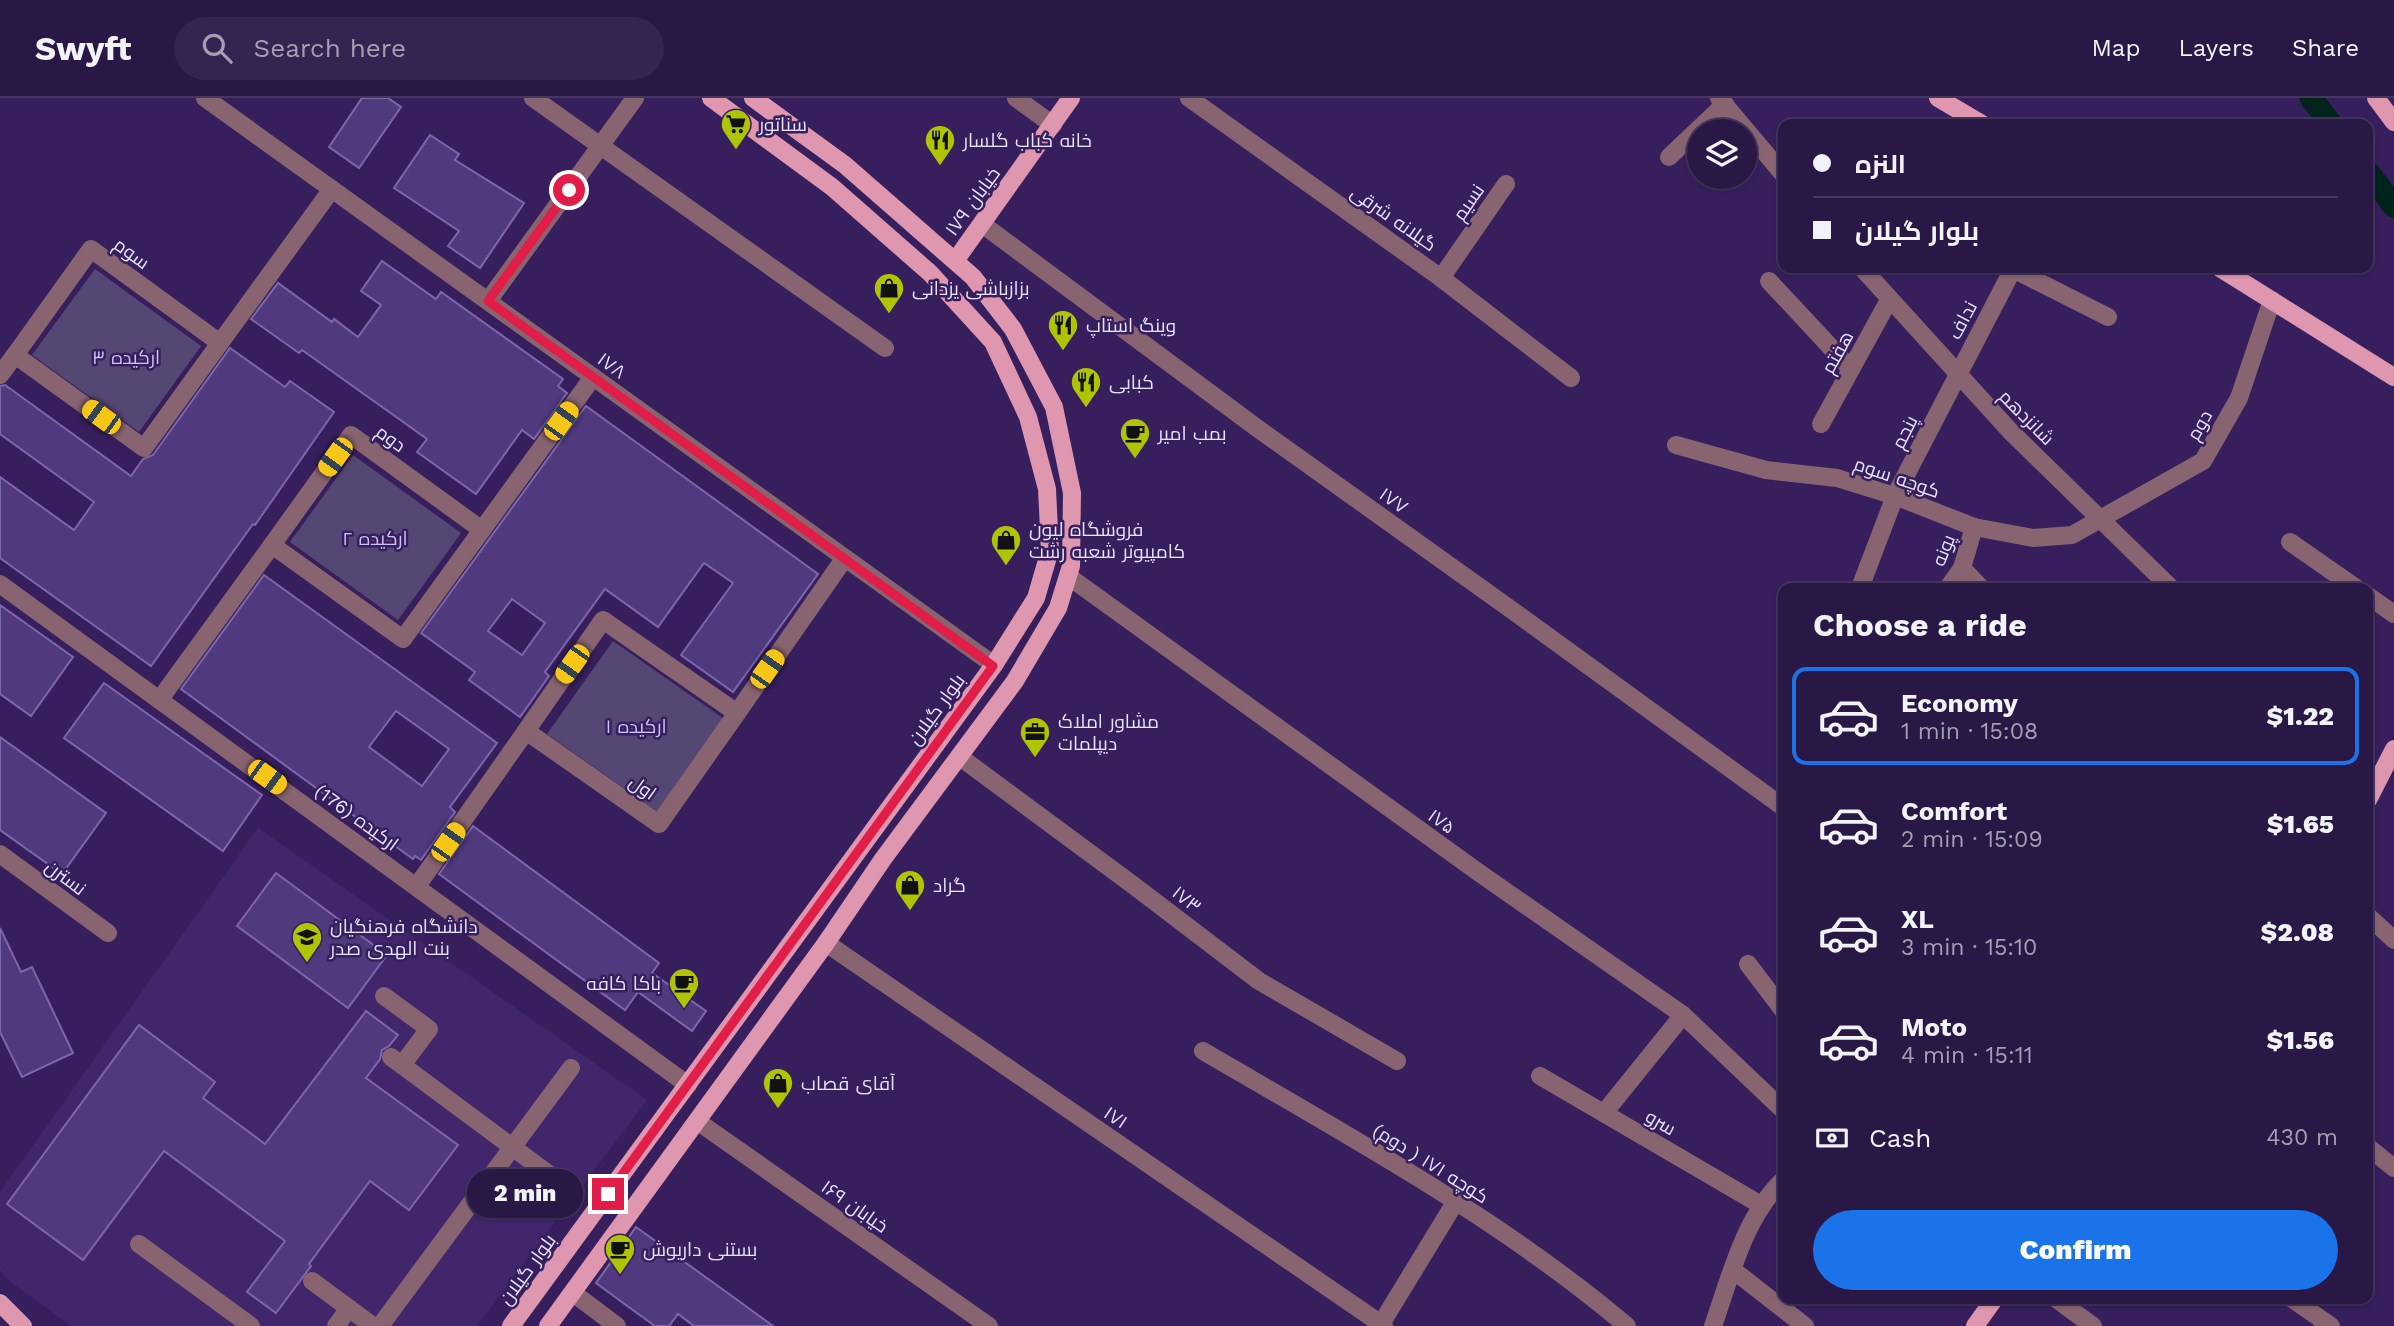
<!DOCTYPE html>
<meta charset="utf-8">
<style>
:root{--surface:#291746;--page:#352451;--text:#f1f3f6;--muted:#a59fb3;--line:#45365f;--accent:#1a73e8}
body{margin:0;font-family:"Work Sans",Cairo,sans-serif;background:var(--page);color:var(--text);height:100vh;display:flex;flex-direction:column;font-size:26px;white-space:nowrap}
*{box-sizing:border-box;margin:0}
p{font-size:23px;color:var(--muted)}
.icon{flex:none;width:38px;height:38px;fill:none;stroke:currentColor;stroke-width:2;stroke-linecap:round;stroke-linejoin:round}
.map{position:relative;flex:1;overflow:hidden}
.side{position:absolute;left:1778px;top:485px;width:595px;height:721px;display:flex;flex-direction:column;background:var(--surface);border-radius:14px;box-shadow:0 2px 5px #0004,0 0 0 2px var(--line)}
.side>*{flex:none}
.hud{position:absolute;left:1778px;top:21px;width:595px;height:154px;border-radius:14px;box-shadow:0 2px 5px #0004,0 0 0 2px var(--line);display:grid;align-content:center;height:154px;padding:0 35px;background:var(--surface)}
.tools{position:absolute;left:1687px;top:21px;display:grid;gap:14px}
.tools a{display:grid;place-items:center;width:70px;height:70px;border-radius:50%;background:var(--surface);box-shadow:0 2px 5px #0004,0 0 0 2px var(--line);font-size:35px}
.end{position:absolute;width:32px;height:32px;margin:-16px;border:9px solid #e11d48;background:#fff;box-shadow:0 0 0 4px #fff}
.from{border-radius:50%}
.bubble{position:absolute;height:49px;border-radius:24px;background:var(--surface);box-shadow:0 2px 5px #0004,0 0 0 2px var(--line);font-size:23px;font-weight:800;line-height:49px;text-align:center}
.car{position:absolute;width:21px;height:42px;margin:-21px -10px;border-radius:9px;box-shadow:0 0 5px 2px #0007;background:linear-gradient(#f5c518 24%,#345 0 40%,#f5c518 0 76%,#345 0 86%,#f5c518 0)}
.hud b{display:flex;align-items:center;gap:24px;height:66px;font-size:26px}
.hud b+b{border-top:2px solid var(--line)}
.hud i{width:18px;height:18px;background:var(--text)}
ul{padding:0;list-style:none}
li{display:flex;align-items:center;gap:21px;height:98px;margin:0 14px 10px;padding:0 21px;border:4px solid transparent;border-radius:14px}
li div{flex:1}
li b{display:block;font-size:26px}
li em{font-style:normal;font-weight:800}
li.on{border-color:var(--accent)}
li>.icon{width:63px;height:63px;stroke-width:1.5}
h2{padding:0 35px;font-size:32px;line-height:84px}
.pay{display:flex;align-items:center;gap:18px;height:77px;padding:0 35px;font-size:26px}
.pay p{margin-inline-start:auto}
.cta{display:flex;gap:14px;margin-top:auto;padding:14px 35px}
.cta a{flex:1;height:80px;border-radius:42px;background:var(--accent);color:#fff;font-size:28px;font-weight:800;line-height:80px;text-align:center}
header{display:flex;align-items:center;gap:42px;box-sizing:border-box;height:98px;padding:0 35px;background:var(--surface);border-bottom:2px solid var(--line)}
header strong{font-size:33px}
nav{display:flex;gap:38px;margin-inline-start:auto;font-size:24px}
.search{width:490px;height:63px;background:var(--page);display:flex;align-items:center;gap:18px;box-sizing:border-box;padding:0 24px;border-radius:38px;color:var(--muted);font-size:26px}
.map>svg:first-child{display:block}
.built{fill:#41266c}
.green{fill:#554773}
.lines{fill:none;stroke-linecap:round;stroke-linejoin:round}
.canal{stroke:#00231c;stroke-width:23}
.building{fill:#50397c;stroke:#7d67ac;stroke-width:2;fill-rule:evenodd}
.minor{stroke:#876470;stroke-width:18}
.major{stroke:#de97af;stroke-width:18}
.route{stroke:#e11d48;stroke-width:9}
.labels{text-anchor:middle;stroke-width:5;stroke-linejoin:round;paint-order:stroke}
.poi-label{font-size:19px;fill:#e8e2f9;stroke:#371f5e;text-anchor:start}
.street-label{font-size:19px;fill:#e8e2f9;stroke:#371f5e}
.park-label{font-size:19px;fill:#d1c0fc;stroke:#371f5e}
</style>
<header>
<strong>Swyft</strong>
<div class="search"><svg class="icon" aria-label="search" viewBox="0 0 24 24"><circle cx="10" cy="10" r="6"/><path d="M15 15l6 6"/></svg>Search here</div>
<nav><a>Map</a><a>Layers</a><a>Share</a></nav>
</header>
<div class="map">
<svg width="2394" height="1228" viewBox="0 0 2394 1228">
<rect width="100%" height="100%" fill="#371f5e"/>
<path class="built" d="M258,730l389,272 -170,226h-406l-63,-46 -8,-10v-78z"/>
<g class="green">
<path d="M95,171l106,77 -62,86 -107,-77z"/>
<path d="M353,357l108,78 -63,87 -108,-78z"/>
<path d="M613,543l111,78 -66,93 -111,-78z"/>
</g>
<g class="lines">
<g class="canal">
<path d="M2311,0l20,26"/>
<path d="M2368,74l26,34"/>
</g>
</g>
<g class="building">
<path d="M362,0h26l13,9 -42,61 -30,-21z"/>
<path d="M430,37l29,19 -4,6 69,43 -44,65 -32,-22 11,-15 -65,-43z"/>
<path d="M382,163l54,38 5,-7 122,87 -5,7 9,7 -33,46 -12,-9 -46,64 -59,-42 10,-13 -125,-89 -3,3 -48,-34 27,-36 54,39 2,-3 24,18 23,-32 -20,-14z"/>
<path d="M230,250l55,39 5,-6 44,31 -79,113 -2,-1 -102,142 -151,-108v-81l74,53 20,-28 -94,-68v-48l5,-1 126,91 12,-17 10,-4z"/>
<path d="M586,308l232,168 -85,118 -52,-37 52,-72 -29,-20 -46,64 -53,-38 -60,83 4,4 -29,41 -51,-37 6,-8 -54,-39zM512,501l33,24 -23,32 -34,-24z"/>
<path d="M264,477l233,168 -47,64 5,5 -34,48 -6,-4 -2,3 -232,-170zM396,613l53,38 -27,37 -53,-39z"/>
<path d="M0,507l73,52 -42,59 -31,-22z"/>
<path d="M104,585l158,112 -39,56 -159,-113z"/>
<path d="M0,639l106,76 -44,61 -62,-44z"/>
<path d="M473,728l186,137 -7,10 54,38 -14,20 -54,-39 -13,18 -186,-136z"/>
<path d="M276,775l111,82 -39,53 -111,-82z"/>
<path d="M0,830l21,44 11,-5 41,86 -51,24 -22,-45z"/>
<path d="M366,913l32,24 -9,11 -7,4 -2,9 -14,19 92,67 -49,65 -39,-29 -61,83 2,2 -35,47 -29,-21 38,-51 -121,-90 -81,109 -76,-56 132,-179 76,57 -12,16 62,46z"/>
<path d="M636,1129l100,72 37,27h-79l-16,-12 -9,12h-14l-25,-18 -34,-25z"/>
</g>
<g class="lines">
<g class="minor">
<path d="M205,0l789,567"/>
<path d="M533,0l352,250"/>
<path d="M1016,0l37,27"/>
<path d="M1189,0l252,180 130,100"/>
<path d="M1719,0l64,76"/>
<path d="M1669,59l56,-53"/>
<path d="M982,126l275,204 259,185 267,194"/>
<path d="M91,151l129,94 -76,105 -129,-93z"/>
<path d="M1862,170l149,164 160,156"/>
<path d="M1441,180l65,-94"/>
<path d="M1769,183l82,88"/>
<path d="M488,203l147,-203"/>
<path d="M220,245l112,-154"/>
<path d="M0,277l15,-20"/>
<path d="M1821,326l68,-124"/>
<path d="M351,337l131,95 -79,109 -131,-94z"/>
<path d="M1676,347l90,25 71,8 58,18 79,31 59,11 39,-3 131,-74 36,-63 33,-98"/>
<path d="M482,432l111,-153"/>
<path d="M2290,444l66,46"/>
<path d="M1962,470l19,20"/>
<path d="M1068,478l410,296 205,143 100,95"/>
<path d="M0,486l688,501"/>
<path d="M1860,490l35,-92 118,-227 95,48"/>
<path d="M1948,490l14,-20 12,-41"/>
<path d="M2368,498l26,18"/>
<path d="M603,522l134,93 -78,111 -133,-93z"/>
<path d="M160,601l112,-154"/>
<path d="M737,615l107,-154"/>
<path d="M960,659l173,128 126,96 138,80"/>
<path d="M0,756l108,79"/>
<path d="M417,788l109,-155"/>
<path d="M2368,818l26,24"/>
<path d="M826,845l558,383"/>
<path d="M1748,866l35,46"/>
<path d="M384,898l45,33 -27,36"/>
<path d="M1203,953c145,85 295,166 424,275"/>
<path d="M391,959l167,124"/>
<path d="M1540,978l221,129"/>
<path d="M1604,1015l79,-98"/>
<path d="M697,1023l292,205"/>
<path d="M2368,1049l26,21"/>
<path d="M139,1146l112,82"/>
<path d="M1733,1172l72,56"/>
<path d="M312,1183l61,45"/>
<path d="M573,1195l44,33"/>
<path d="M2055,1200l38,28"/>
<path d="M2291,1200l40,28"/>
<path d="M1381,1226l75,-123"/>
<path d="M336,1228l13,-18"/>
<path d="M380,1228l191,-258"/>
<path d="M1713,1228c18,-51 31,-108 70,-146"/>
</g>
<g class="major">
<path d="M1938,0l44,26"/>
<path d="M2376,0l18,24"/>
<path d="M955,163l116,-163"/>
<path d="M2220,170l174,109"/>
<path d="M2368,702l26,-51"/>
<path d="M0,1205l23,23"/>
<path d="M511,1228l483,-661 42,-67 14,-48 -3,-61 -19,-72 -35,-75 -63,-69 -98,-86 -121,-89"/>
<path d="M548,1228l278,-383 57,-84 132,-178 43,-73 13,-42 1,-73 -18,-86 -41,-78 -40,-52 -128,-112 -92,-67"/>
<path d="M1975,1228l20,-28"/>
</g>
</g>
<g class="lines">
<path class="route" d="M569,92l-81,111 505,365 -385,528"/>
</g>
<defs>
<g id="supermarket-pin" transform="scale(1.575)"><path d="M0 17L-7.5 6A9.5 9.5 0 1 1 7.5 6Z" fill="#afc504" stroke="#371f5e"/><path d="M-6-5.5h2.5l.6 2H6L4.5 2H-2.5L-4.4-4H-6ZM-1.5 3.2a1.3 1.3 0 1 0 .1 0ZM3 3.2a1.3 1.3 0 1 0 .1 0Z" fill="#111"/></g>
<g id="restaurant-pin" transform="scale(1.575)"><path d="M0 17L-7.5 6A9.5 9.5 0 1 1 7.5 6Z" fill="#afc504" stroke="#371f5e"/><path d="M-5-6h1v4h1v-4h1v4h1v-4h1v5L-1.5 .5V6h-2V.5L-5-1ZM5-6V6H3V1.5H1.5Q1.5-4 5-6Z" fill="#111"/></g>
<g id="shop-pin" transform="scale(1.575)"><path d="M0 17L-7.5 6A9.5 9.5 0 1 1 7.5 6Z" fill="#afc504" stroke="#371f5e"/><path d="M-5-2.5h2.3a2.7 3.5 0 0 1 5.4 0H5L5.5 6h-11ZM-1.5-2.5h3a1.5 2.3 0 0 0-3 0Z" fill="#111"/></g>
<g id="cafe-pin" transform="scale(1.575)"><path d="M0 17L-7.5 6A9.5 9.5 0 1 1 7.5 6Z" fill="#afc504" stroke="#371f5e"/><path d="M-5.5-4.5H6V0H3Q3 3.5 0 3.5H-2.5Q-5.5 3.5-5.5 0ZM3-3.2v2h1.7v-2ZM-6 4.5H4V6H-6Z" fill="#111"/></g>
<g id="office-pin" transform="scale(1.575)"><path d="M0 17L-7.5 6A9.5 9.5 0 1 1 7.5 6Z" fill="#afc504" stroke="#371f5e"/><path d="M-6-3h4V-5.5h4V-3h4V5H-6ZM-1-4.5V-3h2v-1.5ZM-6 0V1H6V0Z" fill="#111"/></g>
<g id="university-pin" transform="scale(1.575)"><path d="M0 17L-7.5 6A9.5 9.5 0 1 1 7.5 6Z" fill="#afc504" stroke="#371f5e"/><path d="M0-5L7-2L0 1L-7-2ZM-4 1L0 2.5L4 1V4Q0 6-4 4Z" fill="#111"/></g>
</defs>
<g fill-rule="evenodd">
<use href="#supermarket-pin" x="736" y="26"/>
<use href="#restaurant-pin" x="940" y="42"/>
<use href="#shop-pin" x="889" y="190"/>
<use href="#restaurant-pin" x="1063" y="227"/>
<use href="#restaurant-pin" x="1086" y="284"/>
<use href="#cafe-pin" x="1135" y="335"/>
<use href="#shop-pin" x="1006" y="442"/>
<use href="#office-pin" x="1035" y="634"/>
<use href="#shop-pin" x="910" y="787"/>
<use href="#university-pin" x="307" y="839"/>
<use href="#cafe-pin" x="684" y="885"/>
<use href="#shop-pin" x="778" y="985"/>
<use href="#cafe-pin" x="620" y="1151"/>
</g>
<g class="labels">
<g class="poi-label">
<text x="759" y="33">سناتور</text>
<text x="963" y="49">خانه کباب گلسار</text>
<text x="912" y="197">بزازباشی یزدانی</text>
<text x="1086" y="234">وینگ استاپ</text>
<text x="1109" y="291">کبابی</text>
<text x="1158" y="342">بمب امیر</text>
<text x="1029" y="438">فروشگاه لیون<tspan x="1029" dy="22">کامپیوتر شعبه رشت</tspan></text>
<text x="1058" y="630">مشاور املاک<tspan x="1058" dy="22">دیپلمات</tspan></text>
<text x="933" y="794">گراد</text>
<text x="330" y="835">دانشگاه فرهنگیان<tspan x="330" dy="22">بنت الهدی صدر</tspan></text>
<text x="661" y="892" text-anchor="end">باکا کافه</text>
<text x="801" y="992">آقای قصاب</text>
<text x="643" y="1158">بستنی داریوش</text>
</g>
<g class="street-label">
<text transform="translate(972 103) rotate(-54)" y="7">خیابان ۱۷۹</text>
<text transform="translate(1468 104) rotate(-55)" y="7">نسیم</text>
<text transform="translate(1394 120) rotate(35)" y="7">گیلانه شرقی</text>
<text transform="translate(132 155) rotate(36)" y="7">سوم</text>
<text transform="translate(1962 222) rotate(-62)" y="7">نداف</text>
<text transform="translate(1837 254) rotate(-61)" y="7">هفتم</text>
<text transform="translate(612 267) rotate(36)" y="7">۱۷۸</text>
<text transform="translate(2027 319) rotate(45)" y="7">شانزدهم</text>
<text transform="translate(2199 327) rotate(-60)" y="7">دوم</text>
<text transform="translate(1904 334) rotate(-63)" y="7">پنجم</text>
<text transform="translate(391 340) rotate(36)" y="7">دوم</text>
<text transform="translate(1897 379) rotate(19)" y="7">کوچه سوم</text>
<text transform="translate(1394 402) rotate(35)" y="7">۱۷۷</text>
<text transform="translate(1943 452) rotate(-68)" y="7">پونه</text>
<text transform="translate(936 611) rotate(-54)" y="7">بلوار گیلان</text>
<text transform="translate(643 689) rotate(35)" y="7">اول</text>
<text transform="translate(357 719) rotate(36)" y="7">ارکیده (176)</text>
<text transform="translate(1442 723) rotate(36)" y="7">۱۷۵</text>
<text transform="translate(66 779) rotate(37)" y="7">نسترن</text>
<text transform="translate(1187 801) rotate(38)" y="7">۱۷۳</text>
<text transform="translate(1116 1019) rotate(34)" y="7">۱۷۱</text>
<text transform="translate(1661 1024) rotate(30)" y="7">سرو</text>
<text transform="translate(1431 1065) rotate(32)" y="7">کوچه ۱۷۱ ( دوم)</text>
<text transform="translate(855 1108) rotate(35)" y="7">خیابان ۱۶۹</text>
<text transform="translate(527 1171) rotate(-54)" y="7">بلوار گیلان</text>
</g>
<g class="park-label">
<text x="126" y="266">ارکیده ۳</text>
<text x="375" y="447">ارکیده ۲</text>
<text x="636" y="635">ارکیده ۱</text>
</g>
</g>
</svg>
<div class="tools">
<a><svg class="icon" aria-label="layers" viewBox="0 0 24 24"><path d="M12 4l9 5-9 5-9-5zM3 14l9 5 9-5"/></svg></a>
</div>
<i class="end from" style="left:569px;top:92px"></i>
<i class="end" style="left:608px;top:1096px"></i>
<div class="bubble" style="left:467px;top:1071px;width:116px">2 min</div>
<i class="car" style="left:101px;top:319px;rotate:306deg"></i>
<i class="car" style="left:561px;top:323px;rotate:36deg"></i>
<i class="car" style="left:335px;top:359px;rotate:216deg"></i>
<i class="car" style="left:572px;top:566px;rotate:215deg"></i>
<i class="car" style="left:767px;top:571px;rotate:35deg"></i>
<i class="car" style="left:267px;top:679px;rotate:126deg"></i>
<i class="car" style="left:448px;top:744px;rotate:35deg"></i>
<div class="hud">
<b><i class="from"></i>النزه</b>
<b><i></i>بلوار گیلان</b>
</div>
<section class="side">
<h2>Choose a ride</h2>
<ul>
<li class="on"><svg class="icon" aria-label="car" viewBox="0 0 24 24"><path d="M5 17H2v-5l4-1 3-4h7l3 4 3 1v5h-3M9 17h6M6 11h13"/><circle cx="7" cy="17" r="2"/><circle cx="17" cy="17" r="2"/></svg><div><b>Economy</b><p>1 min · 15:08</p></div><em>$1.22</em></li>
<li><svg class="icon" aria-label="car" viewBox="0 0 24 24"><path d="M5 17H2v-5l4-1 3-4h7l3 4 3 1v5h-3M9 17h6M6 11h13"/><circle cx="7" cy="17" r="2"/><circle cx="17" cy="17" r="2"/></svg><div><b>Comfort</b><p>2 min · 15:09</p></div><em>$1.65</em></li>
<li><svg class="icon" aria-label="car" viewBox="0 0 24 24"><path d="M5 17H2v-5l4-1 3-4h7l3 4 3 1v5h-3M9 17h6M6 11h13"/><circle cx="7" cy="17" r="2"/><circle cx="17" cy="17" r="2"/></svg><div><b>XL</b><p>3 min · 15:10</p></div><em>$2.08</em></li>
<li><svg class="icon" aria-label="car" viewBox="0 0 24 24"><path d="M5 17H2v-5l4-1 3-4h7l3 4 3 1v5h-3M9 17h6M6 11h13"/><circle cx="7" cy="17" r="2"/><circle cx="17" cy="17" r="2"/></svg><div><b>Moto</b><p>4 min · 15:11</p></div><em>$1.56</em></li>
</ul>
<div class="pay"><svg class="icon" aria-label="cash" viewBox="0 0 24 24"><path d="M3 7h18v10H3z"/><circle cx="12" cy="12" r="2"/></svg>Cash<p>430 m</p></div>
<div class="cta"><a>Confirm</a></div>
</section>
</div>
